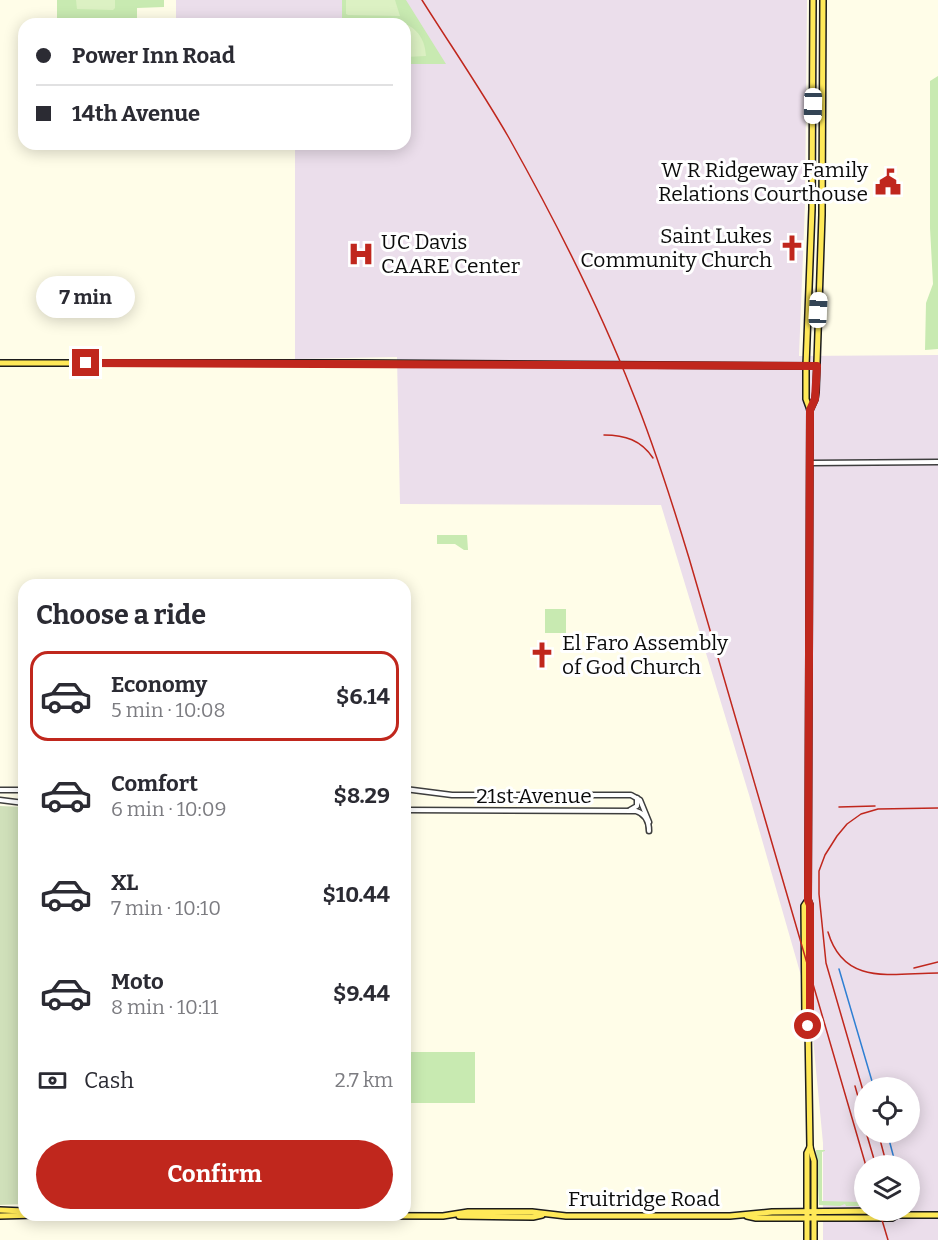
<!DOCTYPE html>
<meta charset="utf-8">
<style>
:root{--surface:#fff;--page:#f2f2f3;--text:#2b2b33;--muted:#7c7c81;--line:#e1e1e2;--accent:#c0271d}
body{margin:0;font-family:Bitter,serif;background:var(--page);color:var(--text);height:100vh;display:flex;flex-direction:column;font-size:22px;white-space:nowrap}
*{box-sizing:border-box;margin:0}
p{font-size:20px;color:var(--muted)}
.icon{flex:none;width:33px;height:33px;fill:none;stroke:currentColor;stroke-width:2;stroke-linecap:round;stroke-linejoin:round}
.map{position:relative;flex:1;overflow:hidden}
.sheet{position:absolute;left:18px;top:579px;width:393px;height:642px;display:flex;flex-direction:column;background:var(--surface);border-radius:18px;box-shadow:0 3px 15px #0003}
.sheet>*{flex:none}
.hud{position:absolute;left:18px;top:18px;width:393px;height:132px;border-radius:18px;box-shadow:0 3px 15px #0003;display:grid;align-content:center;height:132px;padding:0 18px;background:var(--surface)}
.tools{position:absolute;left:854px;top:1077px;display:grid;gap:12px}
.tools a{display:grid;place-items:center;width:66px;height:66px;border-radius:50%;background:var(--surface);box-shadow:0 3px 15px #0003;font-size:30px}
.end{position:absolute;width:27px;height:27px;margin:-14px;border:8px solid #c0271d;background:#fff;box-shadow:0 0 0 3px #fff}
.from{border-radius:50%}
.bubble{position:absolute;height:42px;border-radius:21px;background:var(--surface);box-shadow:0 3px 15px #0003;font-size:20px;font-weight:700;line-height:42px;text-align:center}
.car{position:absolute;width:18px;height:36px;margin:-18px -9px;border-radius:8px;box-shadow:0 0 4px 2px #0007;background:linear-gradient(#fff 24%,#345 0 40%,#fff 0 76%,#345 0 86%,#fff 0)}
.hud b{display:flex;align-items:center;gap:21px;height:57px;font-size:22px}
.hud b+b{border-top:2px solid var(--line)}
.hud i{width:15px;height:15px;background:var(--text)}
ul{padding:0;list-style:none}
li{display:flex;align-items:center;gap:18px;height:90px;margin:0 12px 9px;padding:0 6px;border:3px solid transparent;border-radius:18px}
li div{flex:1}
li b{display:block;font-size:22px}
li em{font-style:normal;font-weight:700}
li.active{border-color:var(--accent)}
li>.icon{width:54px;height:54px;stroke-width:1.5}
h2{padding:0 18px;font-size:27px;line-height:72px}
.pay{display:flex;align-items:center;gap:15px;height:66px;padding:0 18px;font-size:22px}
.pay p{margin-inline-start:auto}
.button{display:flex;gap:12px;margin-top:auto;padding:12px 18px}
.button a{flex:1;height:69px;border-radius:36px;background:var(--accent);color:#fff;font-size:24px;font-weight:700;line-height:69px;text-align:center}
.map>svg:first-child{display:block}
.industrial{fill:#ebdeeb;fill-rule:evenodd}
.green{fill:#c8eab1}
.cemetery{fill:#d0e0ba}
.pitch{fill:#dcf1c3}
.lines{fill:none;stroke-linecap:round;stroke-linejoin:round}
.stream{stroke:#2e7fd3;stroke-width:1.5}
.minor-casing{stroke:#3e3e3e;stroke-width:7}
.major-casing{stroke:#1c1c1c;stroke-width:8}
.minor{stroke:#fff;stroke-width:4}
.major{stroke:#ffe958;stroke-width:5}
.rail{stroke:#c0271d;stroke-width:1.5}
.route{stroke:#c0271d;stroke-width:8}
.labels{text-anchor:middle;stroke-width:6;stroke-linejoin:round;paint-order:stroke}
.poi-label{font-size:21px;fill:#0b0b0b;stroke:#fff;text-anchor:end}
.street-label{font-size:21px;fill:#0b0b0b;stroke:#fff}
</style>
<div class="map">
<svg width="938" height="1240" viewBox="0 0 938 1240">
<rect width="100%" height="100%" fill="#fffde8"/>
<path class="industrial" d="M176,0h631l-2,204 -6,152 139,-1v885h-115v-97l-13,-136 -60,-209 -89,-293 -261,-1 -3,-147 -102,2v-209l-12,-2v-4h122v-120h-229zM864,1088h45v44h-45zM864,1166h45v44h-45z"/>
<g class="green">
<path d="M57,0h107v7l-27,1v11h27v5h-107z"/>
<path d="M342,0h64l40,64h-41v-40h-63z"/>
<path d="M938,76v273l-13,1 1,-47 7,-19 -3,-56v-147z"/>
<path d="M437,535h30l1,15h-4l-9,-6h-18z"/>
<rect x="545" y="609" width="21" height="24"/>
<rect x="405" y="1052" width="70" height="51"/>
<path d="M816,1150h9v1l-3,1v49l39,1 3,-2 -4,6h-14l-1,-2 -5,2 -21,-1z"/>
</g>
<path class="cemetery" d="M0,806l24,1v397l-24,1z"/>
<g class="pitch">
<path d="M76,0h39v8l-2,2 -36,-1z"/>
<path d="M346,0h49l5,16 -52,-1 -2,-1z"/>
<path d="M391,21c21,1 34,14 35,35l-21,1v-33h-14z"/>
</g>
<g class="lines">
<g class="stream">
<path d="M839,969l35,119"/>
<path d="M887,1132l9,34"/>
</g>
<g class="minor-casing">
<g id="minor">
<path d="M810,463l128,-1"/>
<path d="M405,789l47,6h179l9,5 9,22"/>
<path d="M0,790h24"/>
<path d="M0,800l24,3"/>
<path d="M405,810l231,1c10,3 13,11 13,20"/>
<path d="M630,810l7,-4v-8"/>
</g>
</g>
<g class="major-casing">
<g id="major">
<path d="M813,0l-1,209 -6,157v33l4,11 -2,490 2,5v115l-2,6 2,121 4,14v79"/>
<path d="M0,363h355l462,3"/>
<path d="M810,410l5,-11 1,-7 6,-177 1,-215"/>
<path d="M808,900l-4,6 1,111 3,9"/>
<path d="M0,1210l24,1"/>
<path d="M79,1215l364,1 25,-4h64l34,4h164l42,-4 108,-1 13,1 4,3"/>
<path d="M0,1216l37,-1"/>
<path d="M459,1216l74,1 9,-2"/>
<path d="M747,1216l9,2h136l5,-3h41"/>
<path d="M807,1240v-87l3,-6"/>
</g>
</g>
<use href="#minor" class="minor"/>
<use href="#major" class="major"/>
<g class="rail">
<path d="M422,0c29,46 60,91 87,138 46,82 89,166 123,253 22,54 40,111 57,167l177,608"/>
<path d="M604,435c21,0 37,5 49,23"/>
<path d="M839,807l36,-1"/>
<path d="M828,932c16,55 65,41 110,41"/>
<path d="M914,968l24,-6"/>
<path d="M855,1086l9,32"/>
<path d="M864,1094l-38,-131 -7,-69v-23l6,-16 12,-19 10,-12 14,-10 17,-5 60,-1"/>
<path d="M866,1132l10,34"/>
<path d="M878,1132l9,34"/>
<path d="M879,1210l9,30"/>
</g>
</g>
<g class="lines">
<path class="route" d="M86,363l731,3 -2,33 -5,11 -2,490 2,5v115l-2,6"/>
</g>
<defs>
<g id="civic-bare" transform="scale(2.07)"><path d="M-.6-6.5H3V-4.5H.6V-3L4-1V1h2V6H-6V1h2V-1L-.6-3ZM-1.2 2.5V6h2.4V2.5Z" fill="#c0271d" stroke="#fff" stroke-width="2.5" paint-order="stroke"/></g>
<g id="church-bare" transform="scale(2.07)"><path d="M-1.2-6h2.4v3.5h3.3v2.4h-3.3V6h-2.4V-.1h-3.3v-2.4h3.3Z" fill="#c0271d" stroke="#fff" stroke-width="2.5" paint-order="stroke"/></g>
<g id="hospital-bare" transform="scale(2.07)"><path d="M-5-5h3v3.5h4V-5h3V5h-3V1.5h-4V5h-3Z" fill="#c0271d" stroke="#fff" stroke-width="2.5" paint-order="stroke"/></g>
</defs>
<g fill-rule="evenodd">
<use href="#civic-bare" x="888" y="182"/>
<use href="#church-bare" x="792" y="248"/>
<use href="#hospital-bare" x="361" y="254"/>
<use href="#church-bare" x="542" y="655"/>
</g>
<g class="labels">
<g class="poi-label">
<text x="868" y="177">W R Ridgeway Family<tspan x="868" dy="24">Relations Courthouse</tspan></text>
<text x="772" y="243">Saint Lukes<tspan x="772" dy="24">Community Church</tspan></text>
<text x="381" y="249" text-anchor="start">UC Davis<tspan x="381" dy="24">CAARE Center</tspan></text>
<text x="562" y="650" text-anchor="start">El Faro Assembly<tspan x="562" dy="24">of God Church</tspan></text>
</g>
<g class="street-label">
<text x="534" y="803">21st Avenue</text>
<text x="644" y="1206">Fruitridge Road</text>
</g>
</g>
</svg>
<div class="tools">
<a><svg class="icon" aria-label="locate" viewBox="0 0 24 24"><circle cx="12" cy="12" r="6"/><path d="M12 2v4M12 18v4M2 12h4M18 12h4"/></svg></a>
<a><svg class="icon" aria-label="layers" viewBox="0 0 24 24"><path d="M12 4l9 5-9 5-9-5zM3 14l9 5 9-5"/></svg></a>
</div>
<i class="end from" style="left:808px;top:1026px"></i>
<i class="end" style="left:86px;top:363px"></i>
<div class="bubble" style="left:36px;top:276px;width:99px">7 min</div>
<i class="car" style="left:813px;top:106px;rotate:181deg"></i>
<i class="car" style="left:818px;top:310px;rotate:3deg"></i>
<div class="hud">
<b><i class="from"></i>Power Inn Road</b>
<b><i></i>14th Avenue</b>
</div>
<section class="sheet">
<h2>Choose a ride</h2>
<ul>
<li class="active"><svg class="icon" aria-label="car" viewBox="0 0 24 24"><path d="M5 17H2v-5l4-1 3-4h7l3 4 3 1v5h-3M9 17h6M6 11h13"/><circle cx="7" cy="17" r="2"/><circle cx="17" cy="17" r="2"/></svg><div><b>Economy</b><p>5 min · 10:08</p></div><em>$6.14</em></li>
<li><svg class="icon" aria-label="car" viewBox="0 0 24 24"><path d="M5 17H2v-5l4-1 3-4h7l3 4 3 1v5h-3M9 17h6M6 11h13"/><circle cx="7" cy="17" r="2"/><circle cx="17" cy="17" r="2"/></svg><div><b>Comfort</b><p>6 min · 10:09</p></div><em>$8.29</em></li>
<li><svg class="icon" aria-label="car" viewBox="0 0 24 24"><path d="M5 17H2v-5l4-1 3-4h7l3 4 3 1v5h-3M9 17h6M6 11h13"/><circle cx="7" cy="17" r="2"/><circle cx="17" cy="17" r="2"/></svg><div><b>XL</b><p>7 min · 10:10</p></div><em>$10.44</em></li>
<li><svg class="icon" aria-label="car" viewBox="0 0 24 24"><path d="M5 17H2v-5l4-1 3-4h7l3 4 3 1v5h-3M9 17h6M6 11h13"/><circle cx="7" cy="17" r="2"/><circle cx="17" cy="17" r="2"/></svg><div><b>Moto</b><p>8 min · 10:11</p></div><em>$9.44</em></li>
</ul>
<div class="pay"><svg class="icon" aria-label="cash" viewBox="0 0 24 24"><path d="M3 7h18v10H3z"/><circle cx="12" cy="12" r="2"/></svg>Cash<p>2.7 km</p></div>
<div class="button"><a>Confirm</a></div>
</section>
</div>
